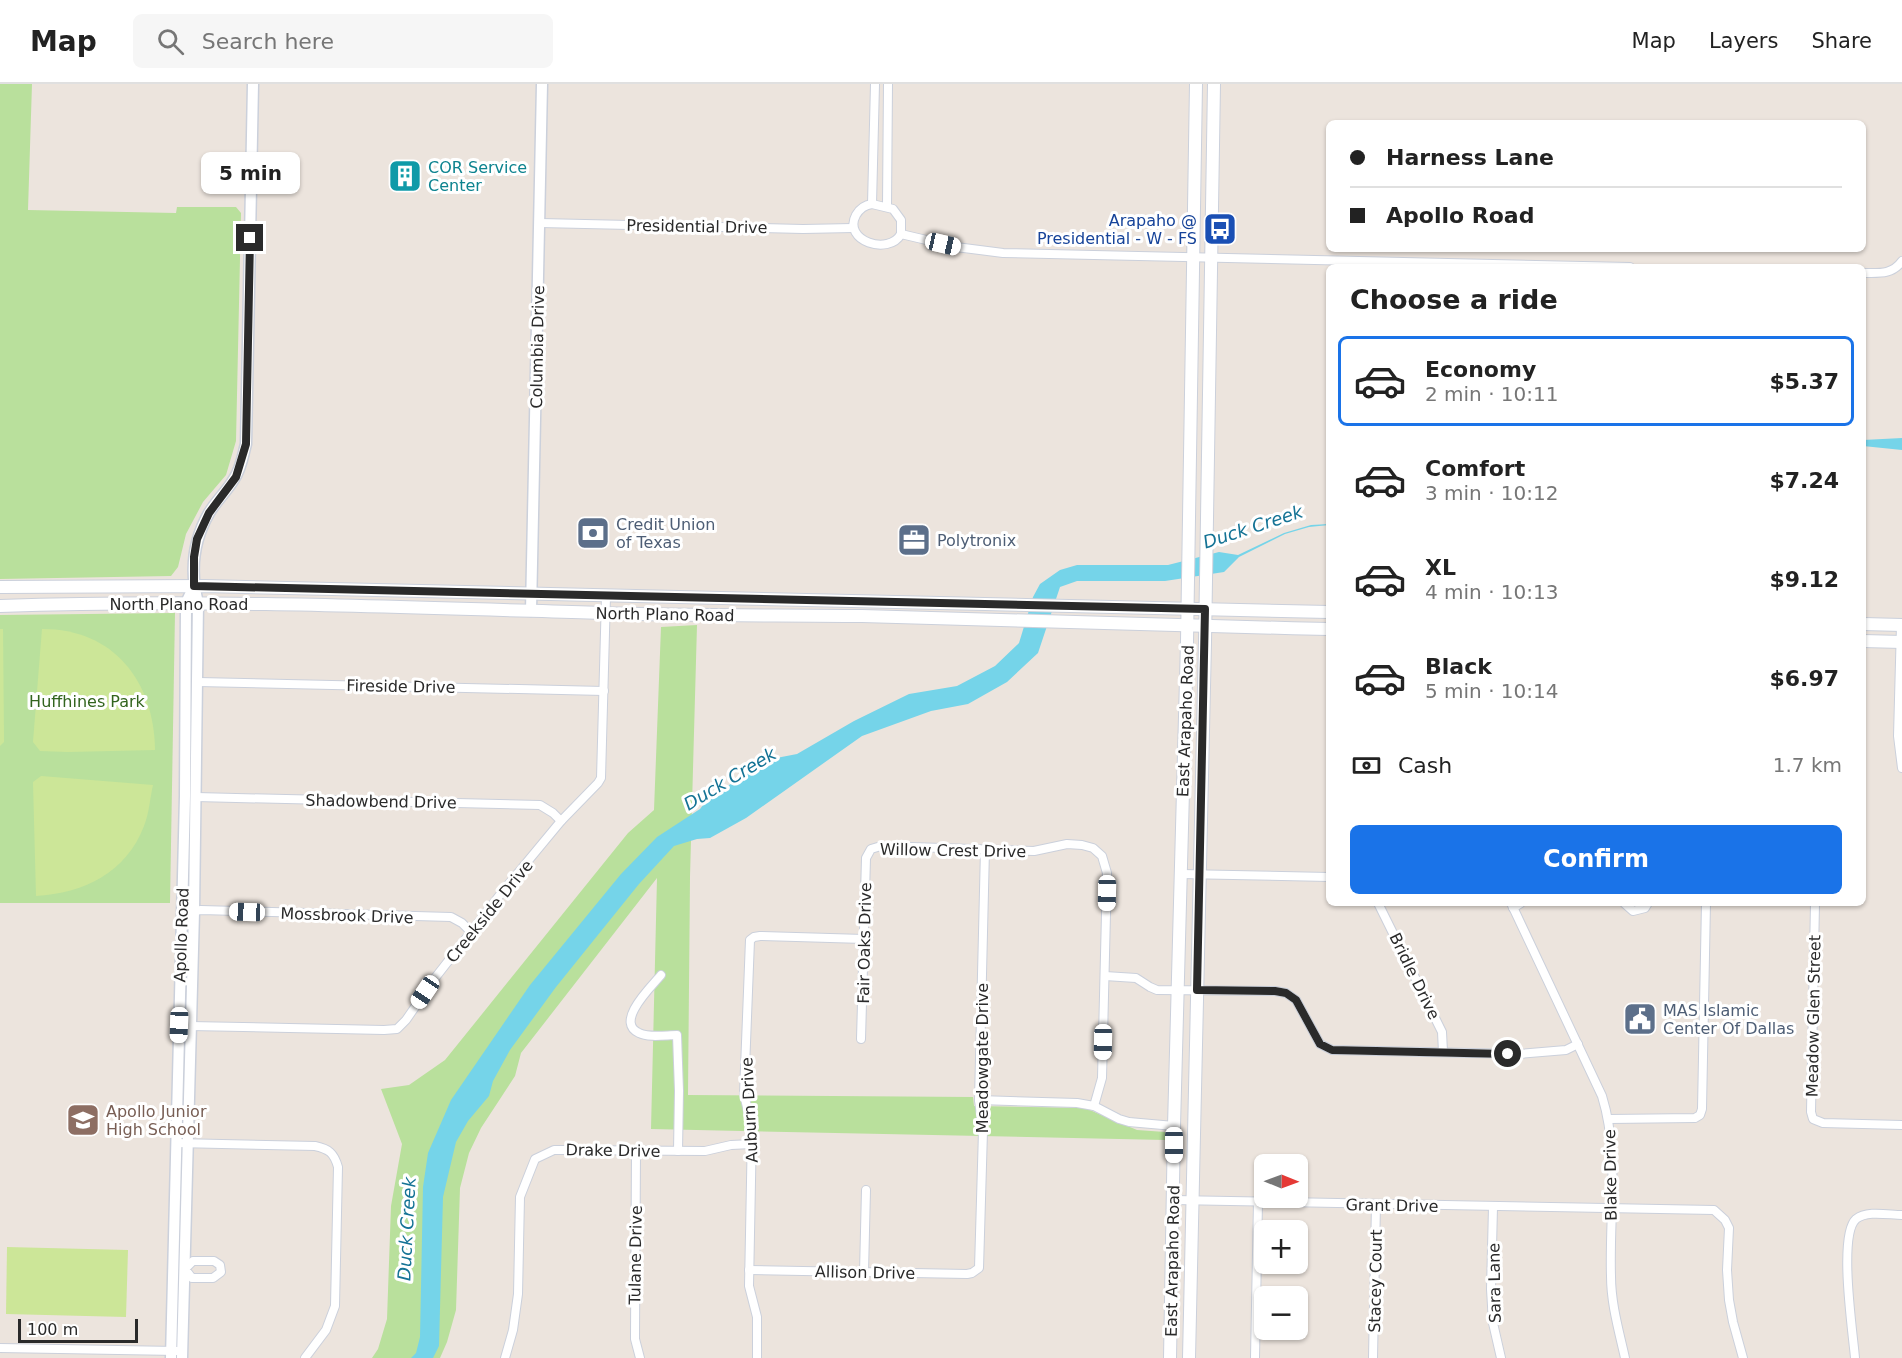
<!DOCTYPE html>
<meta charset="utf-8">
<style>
:root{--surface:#fff;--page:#f6f6f6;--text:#222;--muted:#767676;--line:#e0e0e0;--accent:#1a73e8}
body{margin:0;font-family:"DejaVu Sans",sans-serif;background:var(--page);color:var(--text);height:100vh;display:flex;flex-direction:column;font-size:22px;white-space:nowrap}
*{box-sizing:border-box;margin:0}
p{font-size:20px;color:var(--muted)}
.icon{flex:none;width:33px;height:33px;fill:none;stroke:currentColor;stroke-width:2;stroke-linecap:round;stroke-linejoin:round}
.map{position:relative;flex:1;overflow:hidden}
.side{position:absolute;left:1326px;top:180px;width:540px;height:642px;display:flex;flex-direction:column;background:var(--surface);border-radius:9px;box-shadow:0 2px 4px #0004}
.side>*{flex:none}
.guide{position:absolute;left:1326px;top:36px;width:540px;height:132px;border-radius:9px;box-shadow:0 2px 4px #0004;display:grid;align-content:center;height:132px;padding:0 24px;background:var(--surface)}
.needle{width:39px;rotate:91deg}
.controls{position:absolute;left:1254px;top:1070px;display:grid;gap:12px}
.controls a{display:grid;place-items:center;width:54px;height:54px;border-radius:9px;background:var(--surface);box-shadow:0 2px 4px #0004;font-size:30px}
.scale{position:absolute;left:18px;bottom:15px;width:120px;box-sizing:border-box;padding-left:6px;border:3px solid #2a2a2a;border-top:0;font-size:16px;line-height:21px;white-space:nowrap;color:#2a2a2a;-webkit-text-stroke:4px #fff;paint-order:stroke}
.end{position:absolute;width:27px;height:27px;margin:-14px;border:8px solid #2a2a2a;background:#fff;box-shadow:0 0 0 3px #fff}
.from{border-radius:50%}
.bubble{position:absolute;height:42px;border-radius:9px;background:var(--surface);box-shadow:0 2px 4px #0004;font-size:20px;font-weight:700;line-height:42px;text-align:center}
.car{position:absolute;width:18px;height:36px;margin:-18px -9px;border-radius:8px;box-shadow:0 0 4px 2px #0007;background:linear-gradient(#fff 24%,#345 0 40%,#fff 0 76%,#345 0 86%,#fff 0)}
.guide b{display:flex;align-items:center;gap:21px;height:57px;font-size:22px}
.guide b+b{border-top:2px solid var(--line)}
.guide i{width:15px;height:15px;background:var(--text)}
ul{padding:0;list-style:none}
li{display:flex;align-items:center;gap:18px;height:90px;margin:0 12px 9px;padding:0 12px;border:3px solid transparent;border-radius:9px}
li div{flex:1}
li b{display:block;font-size:22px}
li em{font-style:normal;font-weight:700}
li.selected{border-color:var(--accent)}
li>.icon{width:54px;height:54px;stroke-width:1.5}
h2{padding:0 24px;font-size:27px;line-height:72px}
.pay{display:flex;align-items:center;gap:15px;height:66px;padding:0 24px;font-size:22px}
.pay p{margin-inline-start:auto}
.button{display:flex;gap:12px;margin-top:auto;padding:12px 24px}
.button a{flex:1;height:69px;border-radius:9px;background:var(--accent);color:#fff;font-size:24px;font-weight:700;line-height:69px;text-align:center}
header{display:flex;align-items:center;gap:36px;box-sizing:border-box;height:84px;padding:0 30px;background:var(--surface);border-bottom:2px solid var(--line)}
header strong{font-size:28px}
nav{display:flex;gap:33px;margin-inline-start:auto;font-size:21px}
.search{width:420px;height:54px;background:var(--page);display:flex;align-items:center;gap:15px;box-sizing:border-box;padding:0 21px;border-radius:9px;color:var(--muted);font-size:22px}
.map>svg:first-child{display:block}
.green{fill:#b9e09c}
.pitch{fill:#cce698}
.water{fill:#75d4e9}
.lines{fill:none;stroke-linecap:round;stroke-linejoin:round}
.minor-casing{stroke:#cbd0db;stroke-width:10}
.tertiary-casing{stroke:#cbd0db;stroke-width:13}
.secondary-casing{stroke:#cbd0db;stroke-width:14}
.minor{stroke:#fff;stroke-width:8}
.tertiary{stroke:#fff;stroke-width:10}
.secondary{stroke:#fff;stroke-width:12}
.route{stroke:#2a2a2a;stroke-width:8}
.labels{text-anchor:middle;stroke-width:6;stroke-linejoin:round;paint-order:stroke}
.culture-label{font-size:16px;fill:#0d838f;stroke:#fff;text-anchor:start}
.transit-label{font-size:16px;fill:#164399;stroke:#fff;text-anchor:end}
.street-label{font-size:16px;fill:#2a2a2a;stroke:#fff}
.service-label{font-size:16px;fill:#4e5e75;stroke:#fff;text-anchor:start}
.park-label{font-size:16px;fill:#32641e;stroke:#fff}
.education-label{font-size:16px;fill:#785e54;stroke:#fff;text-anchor:start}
.water-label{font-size:18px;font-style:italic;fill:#147395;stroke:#fff}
</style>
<header>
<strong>Map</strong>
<div class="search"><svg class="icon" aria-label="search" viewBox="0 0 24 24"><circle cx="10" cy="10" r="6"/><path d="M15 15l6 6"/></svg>Search here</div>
<nav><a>Map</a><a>Layers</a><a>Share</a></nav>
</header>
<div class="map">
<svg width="1902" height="1274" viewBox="0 0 1902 1274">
<rect width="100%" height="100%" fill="#ece4dd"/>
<g class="green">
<path d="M0,0h32l-4,126 148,3 1,-6h59l5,6 -5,228 -10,34 -23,27 -17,32 -8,33 -7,9 -171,3z"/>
<path d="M175,529l-5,290h-170v-288z"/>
<path d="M697,541l-7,252 -2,218 285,2 1,9 111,2 52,22 28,2v8l-514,-11 6,-251 -136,175 -6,23 -34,52 -12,25 -9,35 -4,122 -9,32 -7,16h-68l6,-9 9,-30 4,-113 11,-62 -21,-55 28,-4 36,-25 183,-227 26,-23 7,-183z"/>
</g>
<g class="pitch">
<path d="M0,545h3l1,113 -4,4z"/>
<path d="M42,545c72,0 112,52 113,121l-87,2 -28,-1 -7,-9z"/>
<path d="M41,692l112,9c-3,13 -4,29 -9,41 -18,47 -60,67 -108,70l-3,-114z"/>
<path d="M7,1163l121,3 -2,67 -120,-3z"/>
</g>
<g class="water">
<path d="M1902,354v12l-39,-4v-6z"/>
<path d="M1329,440v1l-20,2 -24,7 -46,23 -15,15 -59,9h-88l-17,6 -22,66 -31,29 -39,22 -37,7 -69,25 -116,82 -36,20 -13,1 -23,7 -35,38 -83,103 -46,63 -17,31 -4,15 -21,25 -12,21 -13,55 -4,149 -6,12h-22l5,-5 4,-16 3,-150 5,-34 23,-53 79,-115 91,-111 36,-37 43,-28 7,-9 59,-40 31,-6 57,-33 55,-27 48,-8 38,-20 24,-23 14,-46 7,-13 20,-14 17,-5h91l51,-13 19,3 46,-22 27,-8z"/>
</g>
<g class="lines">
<g class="minor-casing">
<g id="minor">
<path d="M872,120l21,5 8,11v14c-12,22 -59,7 -45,-19 4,-7 9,-10 16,-11z"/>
<path d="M872,120l3,-120"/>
<path d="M887,122l1,-122"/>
<path d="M540,139l263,6 50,-1"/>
<path d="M901,150l55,13 47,6 627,14"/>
<path d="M1863,189c16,0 29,2 39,-12"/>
<path d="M1901,541l-3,111 4,32"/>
<path d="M198,598l406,9"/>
<path d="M196,713l344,8 13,8 8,8"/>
<path d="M1181,790l148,3"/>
<path d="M1378,819l64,129 1,20"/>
<path d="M1511,819l91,193c18,58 7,120 9,180 0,28 8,55 14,82"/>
<path d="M1624,819l9,8 12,-3 3,-5"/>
<path d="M1815,819l-4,209 2,7 10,4 79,2"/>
<path d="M1513,824l8,-5"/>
<path d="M182,829l19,-3 250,7 11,6 9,9"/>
<path d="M661,891c-9,11 -47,47 -22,58 10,5 27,2 38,2l2,56 -1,60"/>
<path d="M1105,892l31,2 14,9 7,3 118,1 11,2 10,7 24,44 12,6 187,4 47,-4 12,-6"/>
<path d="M190,942l194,4 13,-1 9,-9 29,-42 68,-87 58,-70 37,-38 3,-5 5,-182"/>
<path d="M861,955l5,-181 5,-9 10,-3 153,5 33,-7 15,1 11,3 9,8 5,17 -5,205 -8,28"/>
<path d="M979,1016l98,3 17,3 25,13 10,3 45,4"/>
<path d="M1609,1035l86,-1 5,-3 2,-6 4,-206"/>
<path d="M176,1059l139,3c14,3 19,7 23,21l-3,139 -9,24 -21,28"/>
<path d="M636,1066l-1,189 5,19"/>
<path d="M1174,1116l540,10 11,10 4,8 -2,42 2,30 4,22 10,36"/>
<path d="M1493,1123l-2,82 2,34 8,35"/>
<path d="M193,1177h21l6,4 1,7 -8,6h-21l-7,-9z"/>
<path d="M749,1186l218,4 5,-1 7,-5 4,-137 -4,-31 6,-251"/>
<path d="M864,1188l2,-82"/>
<path d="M0,1264l177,3"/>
<path d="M505,1274l8,-28 5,-36 2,-97 15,-38 19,-9h7l144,1 26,-6 21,-1"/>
<path d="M757,1274v-41l-8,-31 3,-157 -8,-35 6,-154 4,-3 6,-1 104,3"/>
<path d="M1255,1274l3,-156"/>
<path d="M1373,1274l3,-154"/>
<path d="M1855,1274c-2,-25 -17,-123 1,-139 11,-9 33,-4 46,-4"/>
</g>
</g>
<g class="tertiary-casing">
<g id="tertiary">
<path d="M531,527l11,-527"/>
<path d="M171,1274l14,-562 1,-193 8,-17"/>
<path d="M182,1274l12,-446 4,-309c-8,-31 -5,-62 11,-90 7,-12 18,-22 25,-34 7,-10 9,-24 12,-35l7,-360"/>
</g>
</g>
<g class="secondary-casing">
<g id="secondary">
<path d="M0,503l205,-1 1124,26"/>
<path d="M0,522c200,-7 401,1 601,7 87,3 174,2 261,3 155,3 311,10 467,13"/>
<path d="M1863,540l39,1"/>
<path d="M1863,557l39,1"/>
<path d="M1170,1274l4,-232 13,-484 9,-558"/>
<path d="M1189,1274l16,-716 9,-558"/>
</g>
</g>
<use href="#minor" class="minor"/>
<use href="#tertiary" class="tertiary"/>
<use href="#secondary" class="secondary"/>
</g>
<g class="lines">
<path class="route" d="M250,154l-4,206 -10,33 -27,36 -12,26 -3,18v29l1011,23 -8,381 78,1 11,2 10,7 24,44 12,6 176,4"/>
</g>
<defs>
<g id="building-square" transform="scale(1.725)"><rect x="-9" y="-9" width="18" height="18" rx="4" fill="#0f9aa8" stroke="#fff"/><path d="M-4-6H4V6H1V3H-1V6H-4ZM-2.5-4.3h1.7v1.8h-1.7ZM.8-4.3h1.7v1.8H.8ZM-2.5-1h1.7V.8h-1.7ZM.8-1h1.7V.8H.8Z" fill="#fff"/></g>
<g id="bus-square" transform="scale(1.725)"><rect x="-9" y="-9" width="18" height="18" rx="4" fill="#1a4fb4" stroke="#fff"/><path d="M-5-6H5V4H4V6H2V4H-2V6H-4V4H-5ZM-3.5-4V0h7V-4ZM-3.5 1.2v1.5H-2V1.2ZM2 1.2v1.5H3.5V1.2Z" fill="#fff"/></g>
<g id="bank-square" transform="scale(1.725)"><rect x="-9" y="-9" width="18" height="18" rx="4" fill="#5c6f8a" stroke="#fff"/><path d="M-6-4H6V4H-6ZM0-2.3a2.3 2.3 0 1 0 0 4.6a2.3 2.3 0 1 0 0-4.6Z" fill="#fff"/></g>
<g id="office-square" transform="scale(1.725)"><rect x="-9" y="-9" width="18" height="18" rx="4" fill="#5c6f8a" stroke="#fff"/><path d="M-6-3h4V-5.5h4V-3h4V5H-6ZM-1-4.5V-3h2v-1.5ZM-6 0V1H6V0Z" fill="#fff"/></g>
<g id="civic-square" transform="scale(1.725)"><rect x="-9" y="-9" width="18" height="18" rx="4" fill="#5c6f8a" stroke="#fff"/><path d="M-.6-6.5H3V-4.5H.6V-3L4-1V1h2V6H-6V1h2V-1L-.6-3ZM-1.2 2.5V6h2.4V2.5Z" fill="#fff"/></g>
<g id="school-square" transform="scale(1.725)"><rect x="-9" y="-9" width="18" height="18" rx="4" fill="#8d6e63" stroke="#fff"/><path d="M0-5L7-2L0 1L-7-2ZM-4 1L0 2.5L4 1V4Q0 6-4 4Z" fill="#fff"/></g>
</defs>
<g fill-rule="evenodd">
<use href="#building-square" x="405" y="92"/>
<use href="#bus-square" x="1220" y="145"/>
<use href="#bank-square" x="593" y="449"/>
<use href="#office-square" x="914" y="456"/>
<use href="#civic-square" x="1640" y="935"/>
<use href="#school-square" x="83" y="1036"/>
</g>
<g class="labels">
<g class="culture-label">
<text x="428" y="89">COR Service<tspan x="428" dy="18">Center</tspan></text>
</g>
<g class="transit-label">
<text x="1197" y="142">Arapaho @<tspan x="1197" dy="18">Presidential - W - FS</tspan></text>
</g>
<g class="street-label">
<text transform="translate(697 142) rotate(1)" y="6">Presidential Drive</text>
<text transform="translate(537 263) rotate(-89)" y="6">Columbia Drive</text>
<text x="179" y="526">North Plano Road</text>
<text transform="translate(665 530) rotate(1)" y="6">North Plano Road</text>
<text transform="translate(401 602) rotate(1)" y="6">Fireside Drive</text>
<text transform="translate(1185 637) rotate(-88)" y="6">East Arapaho Road</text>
<text transform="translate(381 717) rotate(1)" y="6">Shadowbend Drive</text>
<text transform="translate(953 766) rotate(1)" y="6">Willow Crest Drive</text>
<text transform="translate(489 827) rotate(-51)" y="6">Creekside Drive</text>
<text transform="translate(347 831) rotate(2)" y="6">Mossbrook Drive</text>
<text transform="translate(181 851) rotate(-88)" y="6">Apollo Road</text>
<text transform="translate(864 859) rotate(-89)" y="6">Fair Oaks Drive</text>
<text transform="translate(1415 892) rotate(64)" y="6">Bridle Drive</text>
<text transform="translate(1813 932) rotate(-89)" y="6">Meadow Glen Street</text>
<text transform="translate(982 974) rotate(-90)" y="6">Meadowgate Drive</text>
<text transform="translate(749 1026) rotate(-93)" y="6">Auburn Drive</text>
<text transform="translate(613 1066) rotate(1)" y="6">Drake Drive</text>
<text transform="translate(1610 1091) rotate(-91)" y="6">Blake Drive</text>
<text transform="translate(1392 1121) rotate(1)" y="6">Grant Drive</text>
<text transform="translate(635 1171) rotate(-89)" y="6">Tulane Drive</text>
<text transform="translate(1172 1177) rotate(-89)" y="6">East Arapaho Road</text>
<text transform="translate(865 1188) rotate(1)" y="6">Allison Drive</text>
<text transform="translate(1375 1197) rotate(-89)" y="6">Stacey Court</text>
<text transform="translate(1494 1199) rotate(-91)" y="6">Sara Lane</text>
</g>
<g class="service-label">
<text x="616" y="446">Credit Union<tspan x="616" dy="18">of Texas</tspan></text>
<text x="937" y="462">Polytronix</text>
<text x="1663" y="932">MAS Islamic<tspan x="1663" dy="18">Center Of Dallas</tspan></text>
</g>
<g class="park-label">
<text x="87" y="623">Huffhines Park</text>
</g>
<g class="education-label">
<text x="106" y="1033">Apollo Junior<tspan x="106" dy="18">High School</tspan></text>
</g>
<g class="water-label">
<text transform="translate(1253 443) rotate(-18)" y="6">Duck Creek</text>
<text transform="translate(730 695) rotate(-31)" y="6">Duck Creek</text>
<text transform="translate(407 1145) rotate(-87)" y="6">Duck Creek</text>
</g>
</g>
</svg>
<div class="controls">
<a><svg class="needle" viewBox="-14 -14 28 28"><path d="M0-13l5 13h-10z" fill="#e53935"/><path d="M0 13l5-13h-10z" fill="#767676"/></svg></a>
<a>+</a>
<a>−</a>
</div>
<div class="scale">100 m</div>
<i class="end from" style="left:1508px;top:970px"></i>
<i class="end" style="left:250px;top:154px"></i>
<div class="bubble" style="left:201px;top:68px;width:99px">5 min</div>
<i class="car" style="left:943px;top:160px;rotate:103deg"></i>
<i class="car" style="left:1107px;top:809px;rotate:181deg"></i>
<i class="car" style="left:247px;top:828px;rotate:272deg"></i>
<i class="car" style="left:425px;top:908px;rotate:214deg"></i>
<i class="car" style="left:179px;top:941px;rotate:182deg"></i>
<i class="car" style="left:1103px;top:958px;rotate:181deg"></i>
<i class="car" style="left:1174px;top:1061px;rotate:180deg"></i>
<div class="guide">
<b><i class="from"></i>Harness Lane</b>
<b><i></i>Apollo Road</b>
</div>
<section class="side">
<h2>Choose a ride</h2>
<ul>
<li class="selected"><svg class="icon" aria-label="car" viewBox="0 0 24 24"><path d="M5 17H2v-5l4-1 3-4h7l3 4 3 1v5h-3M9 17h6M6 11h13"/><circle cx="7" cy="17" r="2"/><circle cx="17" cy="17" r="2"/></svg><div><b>Economy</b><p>2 min · 10:11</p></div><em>$5.37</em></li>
<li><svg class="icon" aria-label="car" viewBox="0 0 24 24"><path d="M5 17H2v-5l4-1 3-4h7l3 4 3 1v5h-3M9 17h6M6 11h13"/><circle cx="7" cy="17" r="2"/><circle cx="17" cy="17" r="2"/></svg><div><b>Comfort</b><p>3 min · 10:12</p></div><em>$7.24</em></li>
<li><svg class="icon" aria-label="car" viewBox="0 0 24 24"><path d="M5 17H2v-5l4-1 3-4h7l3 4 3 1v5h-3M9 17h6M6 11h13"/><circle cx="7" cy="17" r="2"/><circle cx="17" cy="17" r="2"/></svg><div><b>XL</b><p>4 min · 10:13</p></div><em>$9.12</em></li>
<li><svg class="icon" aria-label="car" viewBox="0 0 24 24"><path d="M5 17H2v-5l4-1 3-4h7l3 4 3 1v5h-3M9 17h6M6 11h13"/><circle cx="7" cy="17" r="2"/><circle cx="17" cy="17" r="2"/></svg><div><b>Black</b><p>5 min · 10:14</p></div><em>$6.97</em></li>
</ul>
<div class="pay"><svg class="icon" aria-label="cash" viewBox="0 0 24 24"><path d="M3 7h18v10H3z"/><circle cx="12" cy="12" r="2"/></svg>Cash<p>1.7 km</p></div>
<div class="button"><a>Confirm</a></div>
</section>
</div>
